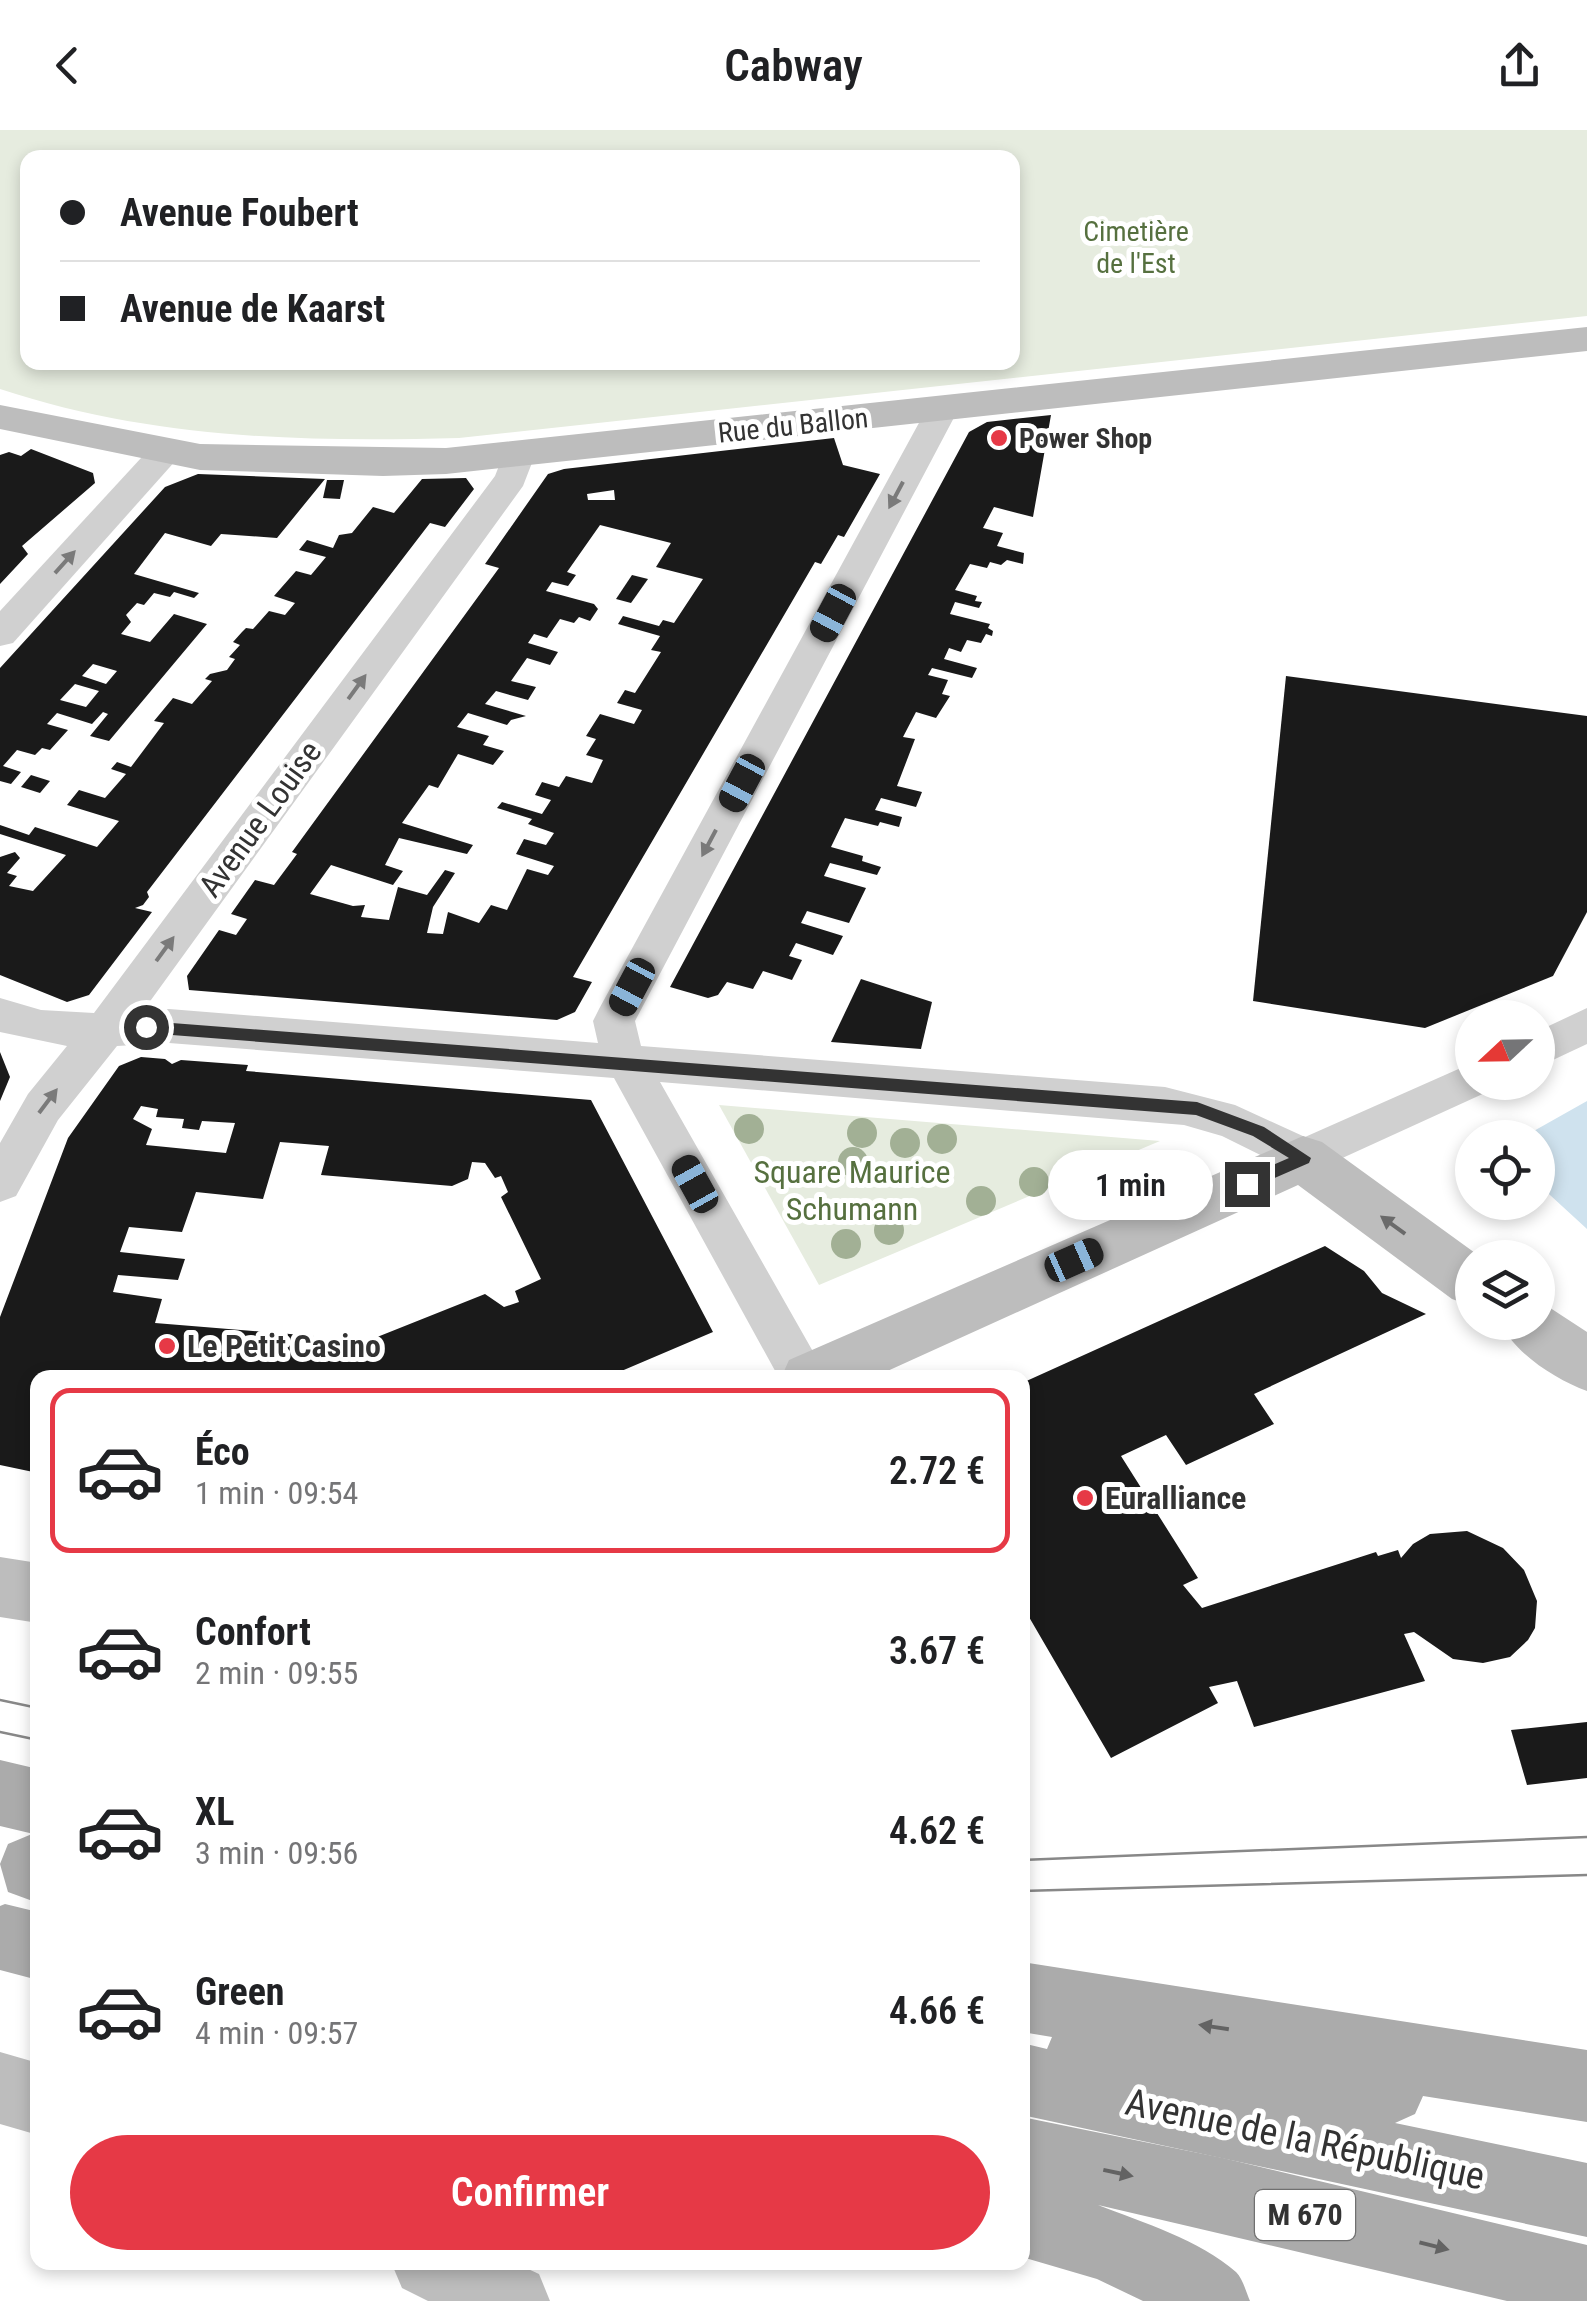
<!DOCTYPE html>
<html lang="fr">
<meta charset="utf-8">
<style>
:root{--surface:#fff;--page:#f6f6f6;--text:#202124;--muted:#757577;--line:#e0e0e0;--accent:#e63946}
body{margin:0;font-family:"Roboto Condensed",sans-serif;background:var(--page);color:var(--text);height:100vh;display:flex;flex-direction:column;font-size:38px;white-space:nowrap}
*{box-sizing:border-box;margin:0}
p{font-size:32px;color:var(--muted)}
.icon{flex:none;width:55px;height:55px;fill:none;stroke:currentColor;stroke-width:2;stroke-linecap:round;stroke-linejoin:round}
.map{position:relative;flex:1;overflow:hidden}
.drawer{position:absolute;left:30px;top:1240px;width:1000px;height:900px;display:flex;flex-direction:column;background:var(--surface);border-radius:20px;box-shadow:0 5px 15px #0003}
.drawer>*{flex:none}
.banner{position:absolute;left:20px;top:20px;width:1000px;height:220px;border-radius:20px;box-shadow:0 5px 15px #0003;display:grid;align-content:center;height:220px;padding:0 40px;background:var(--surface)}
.needle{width:65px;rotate:248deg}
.buttons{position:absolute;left:1455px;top:870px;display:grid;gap:20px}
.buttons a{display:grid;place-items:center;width:100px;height:100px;border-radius:50%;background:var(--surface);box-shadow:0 5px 15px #0003;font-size:50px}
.end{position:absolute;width:45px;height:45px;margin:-22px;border:12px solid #333;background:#fff;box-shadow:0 0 0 5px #fff}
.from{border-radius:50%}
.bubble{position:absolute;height:70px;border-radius:35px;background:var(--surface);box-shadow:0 5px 15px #0003;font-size:32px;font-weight:600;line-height:70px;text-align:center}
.car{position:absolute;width:30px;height:60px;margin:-30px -15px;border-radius:12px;box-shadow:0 0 8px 2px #0007;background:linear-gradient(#222 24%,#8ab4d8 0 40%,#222 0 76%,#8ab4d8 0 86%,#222 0)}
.banner b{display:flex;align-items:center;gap:35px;height:95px;font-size:38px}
.banner b+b{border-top:2px solid var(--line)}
.banner i{width:25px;height:25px;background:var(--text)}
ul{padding:18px 0 0;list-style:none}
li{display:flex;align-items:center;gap:30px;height:165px;margin:0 20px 15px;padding:0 20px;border:5px solid transparent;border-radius:20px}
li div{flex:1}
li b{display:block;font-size:38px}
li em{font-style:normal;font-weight:600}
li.on{border-color:var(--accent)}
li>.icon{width:90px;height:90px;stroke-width:1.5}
.cta{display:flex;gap:20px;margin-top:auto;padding:20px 40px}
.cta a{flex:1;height:115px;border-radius:60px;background:var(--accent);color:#fff;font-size:40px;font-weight:600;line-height:115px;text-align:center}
header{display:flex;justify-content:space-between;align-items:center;height:130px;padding:0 40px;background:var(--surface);font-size:45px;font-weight:600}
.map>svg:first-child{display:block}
.green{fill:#e6ecdf;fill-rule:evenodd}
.water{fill:#cfe2ee}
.building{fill:#1a1a1a;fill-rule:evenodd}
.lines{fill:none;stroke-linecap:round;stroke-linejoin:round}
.street{fill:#d0d0d0;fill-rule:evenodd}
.secondary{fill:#bdbdbd;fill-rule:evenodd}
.primary{fill:#ababab;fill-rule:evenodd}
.tram{stroke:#888;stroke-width:2.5}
.tree{fill:#a2b095}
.oneway{fill:#7a7a7a}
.oneway2{fill:#6a6a6a}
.oneway3{fill:#636363}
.route{fill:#333}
.poi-dot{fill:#e63946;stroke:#fff;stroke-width:4}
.labels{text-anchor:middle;stroke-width:10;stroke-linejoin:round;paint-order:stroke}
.far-park-label{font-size:28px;fill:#56703f;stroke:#fff}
.far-street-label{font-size:28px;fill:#333;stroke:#fff}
.far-poi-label{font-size:28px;font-weight:bold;fill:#333;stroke:#fff;text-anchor:start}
.shield{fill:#fff;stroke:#707070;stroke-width:2.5}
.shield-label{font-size:30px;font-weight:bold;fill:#333}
.street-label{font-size:32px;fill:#333;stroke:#fff}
.park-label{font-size:32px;fill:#56703f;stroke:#fff}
.poi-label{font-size:32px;font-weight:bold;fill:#333;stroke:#fff;text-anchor:start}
.near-street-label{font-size:38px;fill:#333;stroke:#fff}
</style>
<header><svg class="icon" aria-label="back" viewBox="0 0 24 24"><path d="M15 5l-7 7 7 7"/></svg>Cabway<svg class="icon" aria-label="share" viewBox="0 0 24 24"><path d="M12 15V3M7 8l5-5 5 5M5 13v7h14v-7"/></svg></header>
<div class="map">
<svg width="1587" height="2171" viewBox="0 0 1587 2171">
<rect width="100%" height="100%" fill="#fff"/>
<g class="green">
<path d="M0,0h1587v186l-1128,122c-157,4 -308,1 -459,-49zM28,28h984v204h-984z"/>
<path d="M719,975l441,36 -341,144z"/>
</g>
<path class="water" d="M1587,971v128l-49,-45v-46l-15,-1z"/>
<g class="building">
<path d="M1051,285l-18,102 -39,-10 -11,21 20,5 -6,13 27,7 -1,11 -16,-4 -6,5 -11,-3 -3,6 -17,-4 -15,26 22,6 -2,5 7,1 -3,6 -24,-6 -5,12 40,10 -2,4 5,3 -1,5 -6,-2 -5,9 -14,-3 -6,12 -12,-4 -5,11 33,9 -5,10 -40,-10 -4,7 20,5 -6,14 8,2 -14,22 -20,-6 -13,25 12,2 -18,47 25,6 -6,15 -35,-9 -6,12 27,7 -3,10 -19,-5 -2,4 -33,-8 -14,29 32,9 -1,5 19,6 -4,8 -47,-12 -6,13 42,12 -17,35 -42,-12 -6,12 42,13 -10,19 -37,-12 -7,13 13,4 -10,20 -29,-9 -10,18 -26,-7 -9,13 -10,3 -38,-11 299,-555 18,-10z"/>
<path d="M834,308l9,27 37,9 -36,63 -6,-2 -17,29 -6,-2 -242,415 19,5 -17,30 -18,8 -368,-30 -2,-14 32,-46 17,5 11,-16 -16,-5 24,-34 19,5 23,-31 -5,-2 207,-284 -14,-4 63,-90 16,-5zM614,360l1,10h-27l-1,-6zM600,395l71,18 -15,24 47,12 -29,44 -11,-3 -4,6 -36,-10 -5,8 42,12 -9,14 10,2 -26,41 -10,-3 -8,13 25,7 -8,14 -34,-10 -14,22 10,3 -10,16 17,5 -11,23 -26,-7 -7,11 -17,-5 -7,13 16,5 -9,14 -40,-12 -5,6 35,11 -4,5 26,9 -8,12 -22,-6 -8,15 38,12 -6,9 -21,-6 -20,41 -16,-5 -12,18 -31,-11 -5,22 -16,-1 6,-26 22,-34 -10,-3 -18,25 -29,-8 -9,33 -28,-3 4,-12 -12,1 -43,-12 21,-29 62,20 10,-14 -18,-6 14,-27 68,16 6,-9 -71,-22 27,-38 9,3 20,-34 35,11 11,-14 -21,-6 6,-9 -32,-9 11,-14 39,12 4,-5 15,-4 -41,-12 11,-13 32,9 8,-13 -25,-6 16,-23 23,7 8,-13 -30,-9 6,-9 13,4 13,-19 14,4 5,-6 11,4 8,-12 -4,-5 -48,-13 6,-9 16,4 8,-11 -9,-3z"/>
<path d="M31,319l62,24 2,10 -73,63 6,8 -28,30v-129l9,-3 12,4z"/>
<path d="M198,344l127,5 -48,59 -56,-4 -10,12 -46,-13 -31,41 65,19 -5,5 -20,-6 -4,5 -16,-4 -10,12 -7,-2 -11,12 5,7 -10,12 29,8 24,-28 33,10 -98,117 -19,-5 18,-22 -5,-2 -11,12 -35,-11 -10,11 21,6 -18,20 -8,-2 -7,7 -18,-5 -14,16 18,6 -10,12 -11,-3v-113l165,-181zM93,534l24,7 -11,13 -24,-8zM75,554l24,7 -13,16 -26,-7z"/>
<path d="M466,348l8,11 -29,38 -15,-4 -283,369 2,5 -6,8 -8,3 17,4 -63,83 -22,7 -67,-27v-118l15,-5 5,6 -13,15 10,3 -8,10 24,5 33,-36 -66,-21v-9l29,10 6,-8 62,20 22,-26 -52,-16 12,-15 26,8 21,-24 -15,-5 6,-7 14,5 33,-44 -10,-2 19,-23 19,6 20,-23 -7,-2 5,-5 17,-4 8,-11 -6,-2 11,-12 -7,-3 9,-10 4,-4 7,1 16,-18 16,4 10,-12 -21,-7 22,-25 15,4 15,-18 -27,-7 8,-10 26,8 6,-13 13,-2 21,-26 21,6 28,-34z"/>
<path d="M327,350h17l-4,19 -17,-1z"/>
<path d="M632,445l16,4 -17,24 -15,-4z"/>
<path d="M1286,546l301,40v196l-34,64 -128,52 -172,-27z"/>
<path d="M31,645l19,6 -10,12 -19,-6z"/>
<path d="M861,849l71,23 -11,47 -90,-7z"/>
<path d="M0,922l10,25 -10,24z"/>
<path d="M141,927l24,2 7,5 9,-4 67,5 -2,6 345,29 122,232 -108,46h-567v95l-38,-8v-148l68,-179 51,-72zM141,976l17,3 -2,8 28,2 -2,9 17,2 3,-9 33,2 -9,30 -80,-8 6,-16 -19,-10zM280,1012l49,4 -8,29 131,11 16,-7 4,-17 13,1 10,15 6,-2 7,16 -7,5 40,82 -26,12 4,11 -15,5 -19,-13 -163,65 -8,-23 -159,-13 7,-24 -49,-7 5,-17 60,5 7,-21 -65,-7 9,-25 53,5 14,-40 67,7z"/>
<path d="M1325,1116l39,25 18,22 44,21 -172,80 20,30 -88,41 -20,-30 -45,21 77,122 -15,7 19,23 174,-56 2,4 20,-6 3,8 12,-14 17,-10 37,-3 36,17 21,22 13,31 -2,27 -7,12 -18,17 -27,6 -30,-4 -39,-27 -10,2 21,47 -171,46 -17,-46 -28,6 9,16 -107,55 -89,-153v-222z"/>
<path d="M1587,1592v56l-60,7 -16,-55z"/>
</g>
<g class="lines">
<g class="street">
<path d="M942,270l12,3 4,7 -323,611 6,25 524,41 70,18 70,32 167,-74v19h20l-5,10 -184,84 -81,-40 -38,-11 -524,-43 168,296h-49l-165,-300 -445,-35 -52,3 -59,74 -42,76 -16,6v-59l28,-49 39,-48 -67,-14v-34l41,12 53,3 401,-537 11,-28 12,-3 12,3 5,7 -12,31 -380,525 26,-2 429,34 -5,-22 6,-12 327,-599 4,-7z"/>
<path d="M165,312l12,3 5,7 -5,7 -164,184 -13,3v-35l153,-166z"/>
<path d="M1587,878v36l-49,23v-36z"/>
</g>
<g class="secondary">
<path d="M1587,197v24l-1141,123 -63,2 -183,-6 -200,-41v-24l200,39 246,4z"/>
<path d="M1303,1006l19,6 160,116h-10v48l-20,-7 -154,-114 -426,193h-91l8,-18z"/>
<path d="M1538,1170l49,32v59c-32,-12 -73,-38 -87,-69h38z"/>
<path d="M0,1427l38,6v60l-38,-6z"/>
<path d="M0,1922l38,11v72l-38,-11z"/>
<path d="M391,2132h122l26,12 11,27h-122l-26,-13z"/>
</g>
<g class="primary">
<path d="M0,1630l38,9v66l-38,-9z"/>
<path d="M32,1704l6,1v68l-30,-11 -8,-28 8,-20z"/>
<path d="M5,1774l33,8v68l-38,-10v-64z"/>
<path d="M1022,1832l565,88v72l-164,-26 -8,18 -20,9 192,40v74l-565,-122v-72l25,6 5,-12 -30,-5z"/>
<path d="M1022,1987l201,41 364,87v56h-80l-409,-96c44,17 102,35 138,67 7,7 10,20 14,29h-107l-46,-22 -75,-22z"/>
</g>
<g class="tram">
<path d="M0,1570l38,8"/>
<path d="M0,1602l38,8"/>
<path d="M1022,1730l565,-23"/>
<path d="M1022,1761l565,-16"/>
</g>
</g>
<g class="tree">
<circle cx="749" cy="999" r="15"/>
<circle cx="862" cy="1003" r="15"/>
<circle cx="942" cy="1009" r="15"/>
<circle cx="905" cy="1013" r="15"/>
<circle cx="853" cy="1032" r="15"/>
<circle cx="1034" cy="1052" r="15"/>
<circle cx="981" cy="1071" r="15"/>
<circle cx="889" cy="1100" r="15"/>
<circle cx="846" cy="1114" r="15"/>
</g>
<defs><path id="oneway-solid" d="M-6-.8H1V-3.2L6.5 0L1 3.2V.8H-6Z" transform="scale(2.5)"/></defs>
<g class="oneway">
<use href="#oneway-solid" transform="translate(896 365) rotate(118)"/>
<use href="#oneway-solid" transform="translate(65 432) rotate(-48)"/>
<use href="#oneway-solid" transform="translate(357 557) rotate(-54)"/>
<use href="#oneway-solid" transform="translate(709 713) rotate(118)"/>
<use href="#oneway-solid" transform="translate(165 819) rotate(-54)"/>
<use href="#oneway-solid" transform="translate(48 971) rotate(-53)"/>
</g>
<use class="oneway2" href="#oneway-solid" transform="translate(1393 1095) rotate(-144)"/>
<g class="oneway3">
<use href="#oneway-solid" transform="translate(1214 1897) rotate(-171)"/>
<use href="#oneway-solid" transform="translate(1118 2043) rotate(12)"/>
<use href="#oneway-solid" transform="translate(1434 2116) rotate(14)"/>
</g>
<path class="route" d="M146,891l1051,81 67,25 47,31 -2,5 -62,27 -8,-6 2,-5 48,-21 -36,-22 -57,-21 -1050,-82 -8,-6z"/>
<g class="poi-dot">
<circle cx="999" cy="308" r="10"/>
<circle cx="167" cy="1216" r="10"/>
<circle cx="1085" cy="1368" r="10"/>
</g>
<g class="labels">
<g class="far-park-label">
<text x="1136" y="111">Cimetière<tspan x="1136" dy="32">de l'Est</tspan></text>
</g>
<g class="far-street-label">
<text transform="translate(793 295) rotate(-6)" y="10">Rue du Ballon</text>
</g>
<g class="far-poi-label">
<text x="1019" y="318">Power Shop</text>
</g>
<rect class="shield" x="1255" y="2060" width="100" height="50" rx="8"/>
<g class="shield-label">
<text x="1305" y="2095">M 670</text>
</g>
<g class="street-label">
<text transform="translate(260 689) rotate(-54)" y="11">Avenue Louise</text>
</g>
<g class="park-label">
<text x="852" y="1053">Square Maurice<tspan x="852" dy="37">Schumann</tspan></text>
</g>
<g class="poi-label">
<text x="187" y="1227">Le Petit Casino</text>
<text x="1105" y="1379">Euralliance</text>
</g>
<g class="near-street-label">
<text transform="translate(1305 2009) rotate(12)" y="13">Avenue de la République</text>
</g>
</g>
</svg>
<div class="buttons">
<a><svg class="needle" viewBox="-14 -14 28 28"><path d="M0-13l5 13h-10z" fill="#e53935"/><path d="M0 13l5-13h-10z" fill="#757577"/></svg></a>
<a><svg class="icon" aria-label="locate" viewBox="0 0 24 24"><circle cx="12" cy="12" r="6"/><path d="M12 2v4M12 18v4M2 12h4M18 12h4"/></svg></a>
<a><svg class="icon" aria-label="layers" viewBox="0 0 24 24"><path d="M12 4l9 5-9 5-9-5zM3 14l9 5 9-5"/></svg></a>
</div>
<i class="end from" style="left:146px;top:897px"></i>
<i class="end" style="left:1247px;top:1054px"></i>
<div class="bubble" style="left:1048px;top:1020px;width:165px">1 min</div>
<i class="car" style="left:833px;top:483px;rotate:208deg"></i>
<i class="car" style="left:742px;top:653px;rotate:208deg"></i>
<i class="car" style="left:632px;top:857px;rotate:208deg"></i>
<i class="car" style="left:695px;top:1054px;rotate:331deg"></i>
<i class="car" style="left:1074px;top:1130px;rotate:66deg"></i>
<div class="banner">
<b><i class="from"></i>Avenue Foubert</b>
<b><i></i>Avenue de Kaarst</b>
</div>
<section class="drawer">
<ul>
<li class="on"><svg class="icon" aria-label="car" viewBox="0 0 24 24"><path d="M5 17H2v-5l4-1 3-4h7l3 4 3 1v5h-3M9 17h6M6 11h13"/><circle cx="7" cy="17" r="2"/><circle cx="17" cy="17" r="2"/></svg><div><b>Éco</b><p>1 min · 09:54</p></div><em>2.72 €</em></li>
<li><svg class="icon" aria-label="car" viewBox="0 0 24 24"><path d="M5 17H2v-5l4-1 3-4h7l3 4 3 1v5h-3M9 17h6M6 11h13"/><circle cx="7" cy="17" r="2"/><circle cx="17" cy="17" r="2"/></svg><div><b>Confort</b><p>2 min · 09:55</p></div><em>3.67 €</em></li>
<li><svg class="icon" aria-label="car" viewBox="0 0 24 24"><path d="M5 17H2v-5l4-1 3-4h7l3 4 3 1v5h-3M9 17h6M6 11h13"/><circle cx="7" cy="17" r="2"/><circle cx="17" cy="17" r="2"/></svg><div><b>XL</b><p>3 min · 09:56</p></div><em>4.62 €</em></li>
<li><svg class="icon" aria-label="car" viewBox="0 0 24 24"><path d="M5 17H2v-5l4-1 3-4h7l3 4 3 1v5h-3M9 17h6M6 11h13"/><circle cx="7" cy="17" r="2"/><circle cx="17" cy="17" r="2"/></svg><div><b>Green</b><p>4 min · 09:57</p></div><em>4.66 €</em></li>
</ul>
<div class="cta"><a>Confirmer</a></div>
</section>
</div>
